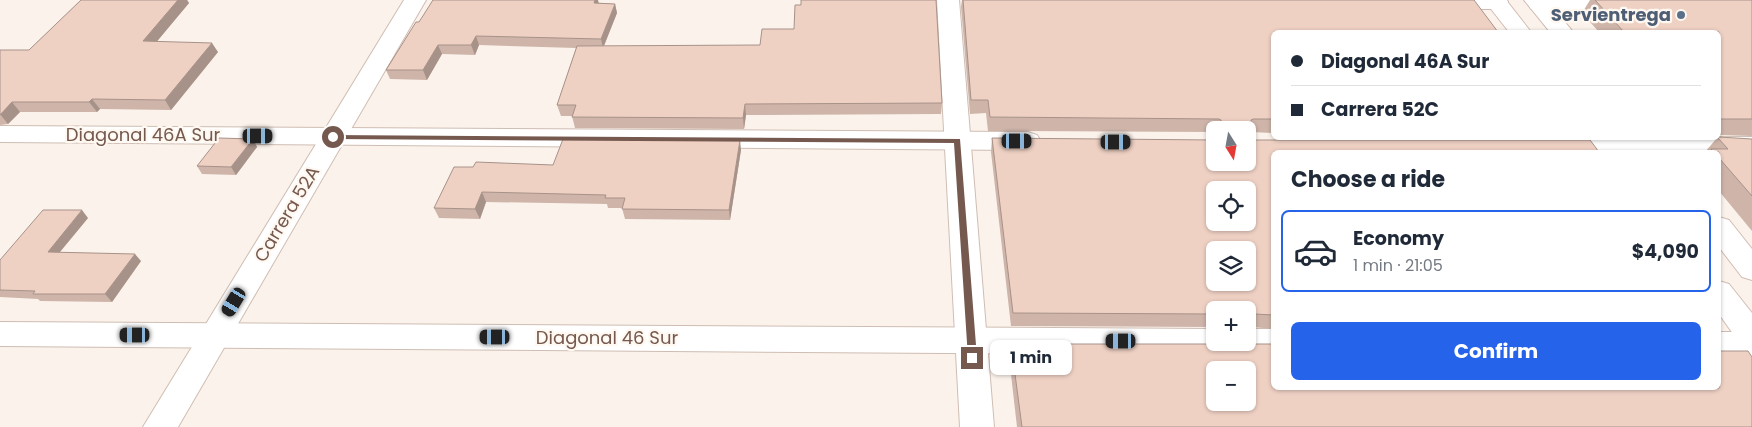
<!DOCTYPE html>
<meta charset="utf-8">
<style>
:root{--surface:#fff;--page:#f6f6f7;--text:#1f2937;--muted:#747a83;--line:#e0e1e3;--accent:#2563eb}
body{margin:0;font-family:Poppins,sans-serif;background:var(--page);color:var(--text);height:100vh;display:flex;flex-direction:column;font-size:19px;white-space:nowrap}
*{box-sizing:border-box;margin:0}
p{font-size:16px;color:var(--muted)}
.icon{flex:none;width:28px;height:28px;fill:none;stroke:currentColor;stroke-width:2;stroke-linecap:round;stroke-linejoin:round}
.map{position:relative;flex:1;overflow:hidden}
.sheet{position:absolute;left:1271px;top:150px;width:450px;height:240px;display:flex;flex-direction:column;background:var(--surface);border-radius:8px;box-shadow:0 1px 4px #0004}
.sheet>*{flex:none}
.banner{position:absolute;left:1271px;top:30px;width:450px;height:110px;border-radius:8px;box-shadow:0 1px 4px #0004;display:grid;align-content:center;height:110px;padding:0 20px;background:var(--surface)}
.needle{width:32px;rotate:169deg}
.fabs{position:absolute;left:1206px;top:121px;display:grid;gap:10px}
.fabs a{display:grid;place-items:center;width:50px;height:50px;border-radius:8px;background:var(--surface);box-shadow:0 1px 4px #0004;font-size:25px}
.end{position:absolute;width:22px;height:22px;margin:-11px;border:6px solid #75594f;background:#fff;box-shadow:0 0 0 2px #fff}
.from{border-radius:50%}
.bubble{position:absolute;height:35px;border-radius:8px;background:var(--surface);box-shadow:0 1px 4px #0004;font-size:16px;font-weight:700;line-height:35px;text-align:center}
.car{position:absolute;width:15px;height:30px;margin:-15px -8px;border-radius:6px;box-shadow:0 0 4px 1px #0007;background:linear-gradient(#222 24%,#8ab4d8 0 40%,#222 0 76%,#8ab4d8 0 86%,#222 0)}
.banner b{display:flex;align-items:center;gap:18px;height:48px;font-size:19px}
.banner b+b{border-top:1px solid var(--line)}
.banner i{width:12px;height:12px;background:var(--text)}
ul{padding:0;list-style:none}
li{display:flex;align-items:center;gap:15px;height:82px;margin:0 10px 8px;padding:0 10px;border:2px solid var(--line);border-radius:8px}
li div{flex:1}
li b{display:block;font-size:19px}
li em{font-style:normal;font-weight:700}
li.selected{border-color:var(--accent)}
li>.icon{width:45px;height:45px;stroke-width:1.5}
h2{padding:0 20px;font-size:22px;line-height:60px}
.action{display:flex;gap:10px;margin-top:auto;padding:10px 20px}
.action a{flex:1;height:58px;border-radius:8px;background:var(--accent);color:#fff;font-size:20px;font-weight:700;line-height:58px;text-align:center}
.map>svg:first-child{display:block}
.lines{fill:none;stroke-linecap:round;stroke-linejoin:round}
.minor-casing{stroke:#cfbdb3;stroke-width:2}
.tertiary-casing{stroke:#cfbdb3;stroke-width:2}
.secondary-casing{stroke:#d2bcb1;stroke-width:2}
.minor{fill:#fff;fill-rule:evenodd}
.tertiary{fill:#fff;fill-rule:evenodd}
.secondary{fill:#fff;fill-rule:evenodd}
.wall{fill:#ceb4a9}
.shaded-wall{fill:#a79289}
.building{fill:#efd1c4;stroke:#a79289;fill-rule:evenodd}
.route{fill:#75594f}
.service-dot{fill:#5c6f8a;stroke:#fef8f1;stroke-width:2}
.labels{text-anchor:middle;stroke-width:4.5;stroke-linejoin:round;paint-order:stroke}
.service-label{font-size:18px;font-weight:bold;fill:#4e5e75;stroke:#fef8f1;text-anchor:end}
.street-label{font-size:18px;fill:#75594f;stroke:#fef8f1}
</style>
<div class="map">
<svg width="1752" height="427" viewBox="0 0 1752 427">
<rect width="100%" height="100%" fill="#fbf3eb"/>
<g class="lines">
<g class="minor-casing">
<g id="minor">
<path d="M1428,0h79l1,2 -3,5 -8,2h-59l-8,-2 -3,-5z"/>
<path d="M1531,0h103l3,4 -3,5 -8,2h-87l-8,-2 -3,-5z"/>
<path d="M0,126l1028,6 9,3 4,6 -4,6 -9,3 -1028,-8z"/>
<path d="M1752,137v18l-175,-3 -5,-1 -4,-6 4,-6 5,-1z"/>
<path d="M0,322l1215,7v13h15l-4,9 -11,4 -1215,-9z"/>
<path d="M1248,329h26v26h-26l-11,-4 -4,-9h15z"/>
<rect x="1719" y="332" width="33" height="26"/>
</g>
</g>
<g class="tertiary-casing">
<g id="tertiary">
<path d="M404,0h22l-248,427h-35z"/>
<path d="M937,0h22l35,427h-34z"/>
</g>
</g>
<g class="secondary-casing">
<g id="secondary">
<path d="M1484,0h22l25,32h-22z"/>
<path d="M1524,0h23l26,32h-23z"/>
<path d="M1589,138h25l11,14h-26z"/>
<path d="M1634,138h26l11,14h-27z"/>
<path d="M1719,217l10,3 23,29v31l-10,-3 -23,-30z"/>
<path d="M1719,281l10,3 23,29v35l-11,-3 -22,-31z"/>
</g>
</g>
<use href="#minor" class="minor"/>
<use href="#tertiary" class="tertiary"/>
<use href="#secondary" class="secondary"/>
</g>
<g class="wall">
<path d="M81,0h106l2,3 -32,38 61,11 -47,58 -71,-1 -3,3h-77l-12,12 -8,1v-75h29z"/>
<path d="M962,0h484l-172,32v101l-23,-1 1,8 22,12v177l-22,-2 -4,10v-27h-33v17l-204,-1 -20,-174 1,-14 223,24 33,-32h-33v2l-227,-1 -2,-18 -16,1 -9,-107z"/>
<path d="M1590,0h162v136l-33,-1v-103h-120l-17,-19z"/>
<path d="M599,3l16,1 2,9 -13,33 338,57 -1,11 -195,1 -2,14 -169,-1 -3,-12h-11l-4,-11 19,-57 -97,-3 -4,10 -33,-1 -15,26 -37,-1 -4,-9 33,-48z"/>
<path d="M1717,138l35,1v92l-33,-40v-39h-14z"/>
<path d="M253,139l4,8 -21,28 -34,-1 -5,-8z"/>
<path d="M741,150l-11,70 -105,-1 -3,-11h-14l-1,-4 -121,-2 -6,17 -41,-1 -5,-10 39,-41 80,-2z"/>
<path d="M88,218l-28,34 81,9 -29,41 -72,-1 -2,-2 -38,-2v-37z"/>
<path d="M1011,344h242l499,83h-735l-8,-70z"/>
</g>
<g class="shaded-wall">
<path d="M178,0h9l2,3 -40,48 -6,-10z"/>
<path d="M595,0h3l1,4 -5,-1z"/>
<path d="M615,4l2,9 -14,35 -2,-9z"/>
<path d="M476,36l3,9 -4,10 -4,-10z"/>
<path d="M212,43l6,9 -47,58 -6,-10z"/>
<path d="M438,45l4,9 -15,26 -4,-10z"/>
<path d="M92,99l8,10 -3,3 -8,-10z"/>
<path d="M12,102l8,10 -12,12 -8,-10z"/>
<path d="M745,104l1,11 -2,14 -1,-11z"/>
<path d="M253,139l4,8 -21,28 -5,-8z"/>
<path d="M740,140l1,10 -11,70 -1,-10z"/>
<path d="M482,192l4,10 -6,17 -5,-10z"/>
<path d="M82,210l6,8 -34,41 -6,-7z"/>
<path d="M135,254l6,7 -29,41 -7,-8z"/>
</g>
<g class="building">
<path d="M81,0h97l-35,41 69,2 -47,57 -73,-1 -3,3h-77l-12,13v-65h29z"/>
<path d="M433,0h162l-1,3 21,1 -14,35 -125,-3 -5,9h-33l-15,25h-37l30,-48h3z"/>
<path d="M801,0h135l6,103 -197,1 -2,14 -171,-1 4,-12h-19l20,-59 183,-1 2,-16h32l1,-24h6z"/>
<path d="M963,0h511l24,32h-224v87h-21l-2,1 1,20h338l9,12h-325v163l-20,-1 -2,13h-4v-17h-33v4l-202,-1 -21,-175 223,2v22h33v-32h-27v-10l-2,-1 -229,-2 -2,-17h-17zM1215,190h33v32h-33zM1215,250h33v32h-33z"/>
<path d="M1595,0h157v119h-33v-87h-95z"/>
<path d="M1719,137l33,2v57l-33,-38v-6h-5l-3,-3h17l-10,-11z"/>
<path d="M219,138l34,1 -22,28 -34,-1z"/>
<path d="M563,139l177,1 -11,70 -107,-1 3,-11h-20l1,-3 -124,-3 -7,17 -41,-1 20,-41h19l3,-5 77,3z"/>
<path d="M43,210h39l-34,42 87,2 -30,40h-72l2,-3 -35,-1v-30z"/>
<path d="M1248,341l5,3h21v44h445v-37h29l4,6v70h-730l-11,-83h210l3,-2h24zM1215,370h33v32h-33z"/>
</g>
<path class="route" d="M330,135l630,4 17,219 -5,4 -4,-4 -14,-215 -621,-4 -4,-2z"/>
<circle class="service-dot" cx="1681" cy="15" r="5"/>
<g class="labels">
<g class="service-label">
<text x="1671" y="21">Servientrega</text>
</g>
<g class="street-label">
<text x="143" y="141">Diagonal 46A Sur</text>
<text transform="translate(287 214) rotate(-59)" y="6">Carrera 52A</text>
<text x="607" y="344">Diagonal 46 Sur</text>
</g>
</g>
</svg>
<div class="fabs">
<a><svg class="needle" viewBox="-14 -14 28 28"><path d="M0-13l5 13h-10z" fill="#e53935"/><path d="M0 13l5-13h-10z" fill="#747a83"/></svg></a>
<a><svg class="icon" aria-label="locate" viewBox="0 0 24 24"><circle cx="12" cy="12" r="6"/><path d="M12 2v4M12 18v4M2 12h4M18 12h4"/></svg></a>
<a><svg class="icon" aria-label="layers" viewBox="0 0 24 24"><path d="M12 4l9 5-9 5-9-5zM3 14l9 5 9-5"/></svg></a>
<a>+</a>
<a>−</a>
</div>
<i class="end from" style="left:333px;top:137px"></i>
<i class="end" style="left:972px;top:358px"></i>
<div class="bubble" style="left:990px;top:340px;width:82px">1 min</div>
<i class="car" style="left:258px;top:136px;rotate:90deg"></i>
<i class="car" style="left:1017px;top:141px;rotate:90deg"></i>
<i class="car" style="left:1116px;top:142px;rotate:90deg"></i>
<i class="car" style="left:234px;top:302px;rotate:211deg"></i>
<i class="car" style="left:135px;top:335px;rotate:270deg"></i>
<i class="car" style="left:495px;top:337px;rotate:270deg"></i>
<i class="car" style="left:1121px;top:341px;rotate:270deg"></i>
<div class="banner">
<b><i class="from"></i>Diagonal 46A Sur</b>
<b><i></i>Carrera 52C</b>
</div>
<section class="sheet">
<h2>Choose a ride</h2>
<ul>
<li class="selected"><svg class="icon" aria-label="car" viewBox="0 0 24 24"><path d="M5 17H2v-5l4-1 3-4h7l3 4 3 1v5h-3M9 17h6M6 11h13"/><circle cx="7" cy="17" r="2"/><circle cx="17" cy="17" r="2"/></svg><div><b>Economy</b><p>1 min · 21:05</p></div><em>$4,090</em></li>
</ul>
<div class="action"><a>Confirm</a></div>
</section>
</div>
